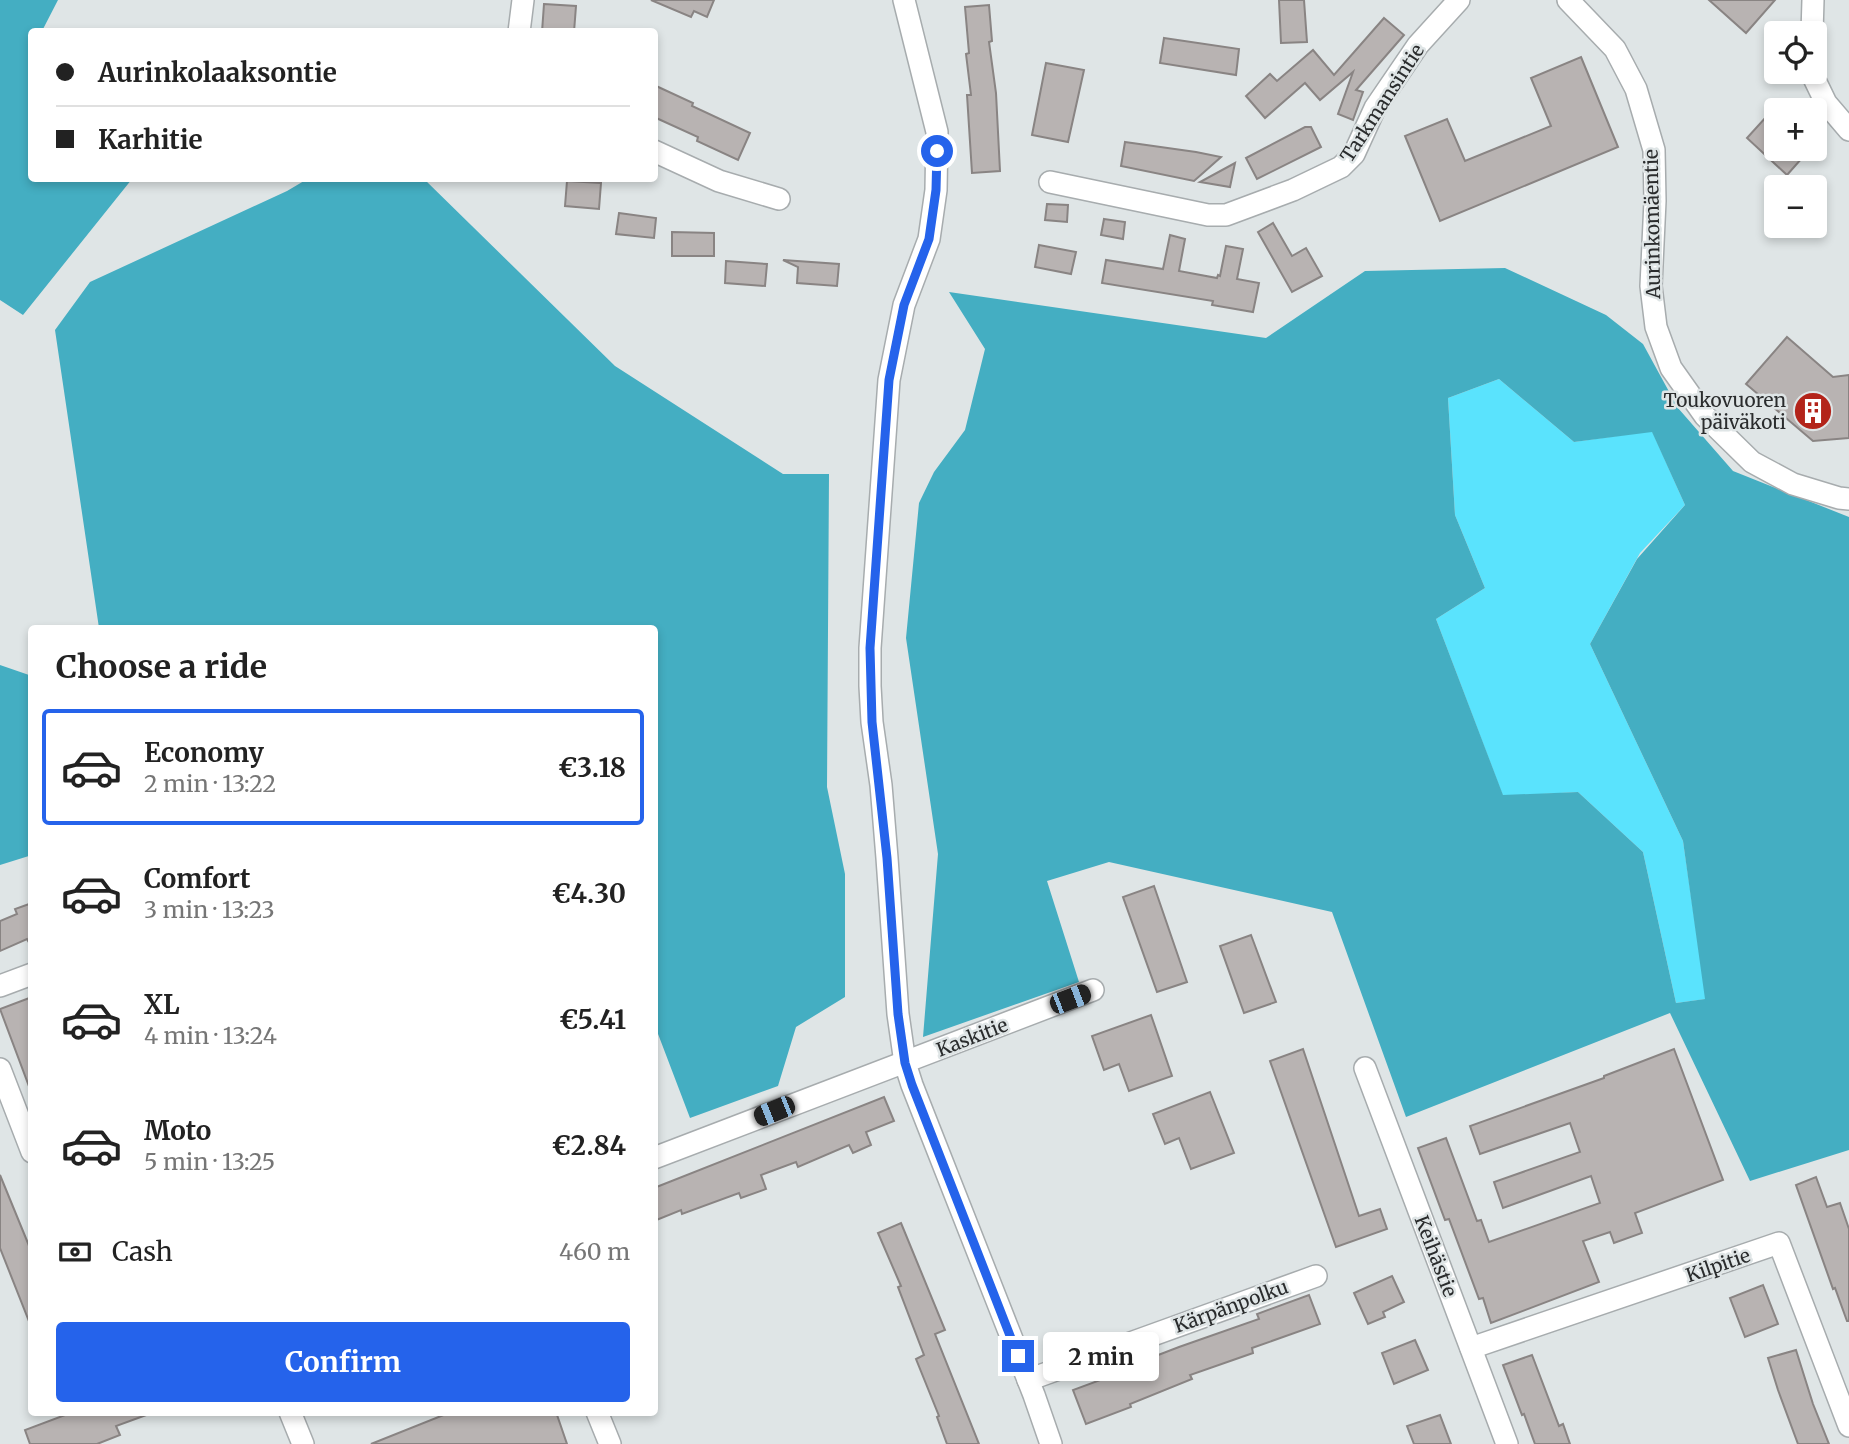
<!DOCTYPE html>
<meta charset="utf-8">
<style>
:root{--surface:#fff;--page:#f2f2f2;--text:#222;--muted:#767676;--line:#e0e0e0;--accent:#2563eb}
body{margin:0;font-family:Merriweather,serif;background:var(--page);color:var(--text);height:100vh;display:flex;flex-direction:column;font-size:26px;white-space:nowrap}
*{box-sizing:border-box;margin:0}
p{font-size:23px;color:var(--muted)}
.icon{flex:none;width:38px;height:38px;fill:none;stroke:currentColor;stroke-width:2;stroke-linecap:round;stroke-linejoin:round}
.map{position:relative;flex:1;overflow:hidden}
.side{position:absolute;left:28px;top:625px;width:630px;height:791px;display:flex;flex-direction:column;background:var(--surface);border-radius:7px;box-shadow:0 4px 10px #0003}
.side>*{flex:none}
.guide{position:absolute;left:28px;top:28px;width:630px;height:154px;border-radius:7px;box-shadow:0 4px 10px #0003;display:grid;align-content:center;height:154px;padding:0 28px;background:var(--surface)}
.buttons{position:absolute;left:1764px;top:21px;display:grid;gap:14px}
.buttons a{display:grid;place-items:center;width:63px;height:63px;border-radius:7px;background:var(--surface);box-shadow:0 4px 10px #0003;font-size:35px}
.end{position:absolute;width:32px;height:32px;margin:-16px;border:9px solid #2563eb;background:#fff;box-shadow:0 0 0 4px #fff}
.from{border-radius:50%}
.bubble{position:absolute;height:49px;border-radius:7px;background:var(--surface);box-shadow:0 4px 10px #0003;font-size:23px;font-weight:700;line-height:49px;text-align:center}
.car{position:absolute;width:21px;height:42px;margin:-21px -10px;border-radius:9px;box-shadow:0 0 5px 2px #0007;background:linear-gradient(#222 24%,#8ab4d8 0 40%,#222 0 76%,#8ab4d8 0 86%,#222 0)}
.guide b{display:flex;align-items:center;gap:24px;height:66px;font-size:26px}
.guide b+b{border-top:2px solid var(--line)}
.guide i{width:18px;height:18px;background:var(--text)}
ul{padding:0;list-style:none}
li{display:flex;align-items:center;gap:21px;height:116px;margin:0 14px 10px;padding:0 14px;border:4px solid transparent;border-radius:7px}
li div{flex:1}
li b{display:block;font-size:26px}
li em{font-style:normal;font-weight:700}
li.active{border-color:var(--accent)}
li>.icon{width:63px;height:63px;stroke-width:1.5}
h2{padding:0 28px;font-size:32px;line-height:84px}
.pay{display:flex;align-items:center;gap:18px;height:77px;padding:0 28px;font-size:26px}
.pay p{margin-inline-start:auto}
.action{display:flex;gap:14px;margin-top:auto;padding:14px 28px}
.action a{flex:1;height:80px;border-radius:7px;background:var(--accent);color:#fff;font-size:28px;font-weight:700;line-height:80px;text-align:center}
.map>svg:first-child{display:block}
.green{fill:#5ae3fd}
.forest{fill:#44aec2;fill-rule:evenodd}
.building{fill:#b8b3b2;stroke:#898483;stroke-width:2}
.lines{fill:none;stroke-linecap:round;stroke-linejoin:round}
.minor-casing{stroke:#a7acae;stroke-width:24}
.minor{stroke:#fff;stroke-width:21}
.route{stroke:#2563eb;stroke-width:9}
.labels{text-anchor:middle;stroke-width:5;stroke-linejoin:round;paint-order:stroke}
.street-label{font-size:19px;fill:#2a2c2d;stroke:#dfe5e6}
.poi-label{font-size:19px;fill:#2a2c2d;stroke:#dfe5e6;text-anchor:end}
</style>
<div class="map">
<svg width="1849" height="1444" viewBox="0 0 1849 1444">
<rect width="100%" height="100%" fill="#dfe5e6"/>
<path class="green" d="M1499,379l75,63 78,-11 33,74 -45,48 -50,91 93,197 23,158 -30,4 -33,-151 -65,-60 -75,4 -67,-177 49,-31 -30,-73 -7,-117z"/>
<g class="forest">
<path d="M0,0h58l-16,31 -10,1v146l100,1 -109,136 -23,-15z"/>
<path d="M309,178l115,1 191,187 168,108h46l-2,313 18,87v123l-49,30 -18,59 -88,32 -35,-92 -1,-398h-555l-44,-298 35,-48 197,-91z"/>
<path d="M1505,268l101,47 37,29 35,64 55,63 116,46v633l-99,31 -80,-168 -264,104 -74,-205 -223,-50 -62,19 32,101 -156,55 15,-183 -32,-216 13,-135 15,-31 31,-42 20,-81 -36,-57 317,46 99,-67zM1499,379l75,63 78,-10 33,73 -48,54 -47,85 93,197 22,158 -29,4 -33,-151 -65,-60 -75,3 -67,-176 49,-31 -30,-73 -7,-117z"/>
<path d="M0,665l29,10 2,-1 1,181 -32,10z"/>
</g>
<g class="building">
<path d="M651,0h63l-7,17 -13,-6 -3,6z"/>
<path d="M1279,0h25l3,42 -26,1z"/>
<path d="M1709,0h66l-29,33z"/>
<path d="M544,4l32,2 -2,26h-32z"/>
<path d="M989,5l3,36 -3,1 7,51 4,78 -28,2 -5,-78h4l-5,-41 3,-1 -4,-46z"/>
<path d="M1384,18l20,17 -48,55 7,2 -10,28 -15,-6 15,-42 -33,28 -15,-17 -40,35 -19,-22 24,-22 7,7 36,-31 21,25z"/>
<path d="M1164,38l75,11 -3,26 -76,-12z"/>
<path d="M1581,57l37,90 -178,74 -35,-85 42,-17 18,42 86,-35 -20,-48z"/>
<path d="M1046,63l38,7 -16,72 -36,-7z"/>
<path d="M654,85l39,18 -1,3 58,27 -12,27 -41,-19 1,-4 -44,-20z"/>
<path d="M1776,106v43h34l-23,26 -40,-37z"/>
<path d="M1305,127h6l10,20 -64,32 -11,-21z"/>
<path d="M1125,142l71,10 25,5 -27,24 -73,-15z"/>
<path d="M1235,163l-5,24 -30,-5z"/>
<path d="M567,181l34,2 -2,26 -34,-3z"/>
<path d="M1047,204l21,1 -1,17 -22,-2z"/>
<path d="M619,213l37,5 -2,20 -38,-4z"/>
<path d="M1104,219l21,3 -2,17 -22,-4z"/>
<path d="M1273,223l19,33 14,-8 16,28 -30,16 -34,-60z"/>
<path d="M672,232l42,1v23h-42z"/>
<path d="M1170,235l15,4 -6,32 38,7 1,-3 2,1 6,-30 17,3 -6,30 22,4 -6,29 -41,-7 1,-4 -111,-18 4,-23 57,9z"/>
<path d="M1039,245l37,7 -5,22 -36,-7z"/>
<path d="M783,260l56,4 -2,22 -40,-3 1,-16z"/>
<path d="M726,261l41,3 -2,22 -40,-3z"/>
<path d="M1787,337l46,40 16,-2v63l-36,3 -67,-57z"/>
<path d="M1154,886l33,96 -30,10 -34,-95z"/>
<path d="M32,903v45l-5,-9 -27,12v-30l17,-7 -2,-5z"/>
<path d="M1251,935l25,67 -32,11 -24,-67z"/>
<path d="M32,997v92h-2l-30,-80z"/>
<path d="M1151,1015l21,61 -43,15 -10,-27 -15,6 -12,-34z"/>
<path d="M1303,1049l56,167 21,-7 7,20 -51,18 -66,-186z"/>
<path d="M1674,1049l49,131 -88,33 7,20 -28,10 -4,-11 -27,9 16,41 -108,41 -8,-25 -4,1 -30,-80 -4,1 -27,-72 28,-10 31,83 4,-1 8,22 111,-39 -9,-27 -88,32 -9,-26 86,-30 -10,-29 -90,31 -10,-28 134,-48v-2z"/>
<path d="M1210,1092l24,61 -43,16 -12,-31 -14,6 -12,-30z"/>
<path d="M884,1097l10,24 -28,11 5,13 -18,8 -4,-8 -51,22 -2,-5 -35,13 5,14 -25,9 -2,-5 -57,21 -1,-4 -27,11v-33z"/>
<path d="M0,1175l32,78v76l-32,-81z"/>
<path d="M1816,1177l11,30 13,-4 9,26v92h-2l-12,-33 -2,1 -37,-104z"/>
<path d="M901,1223l44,107 -10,4 44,110h-32l-10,-27 2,-1 -23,-57 8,-4 -26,-68 3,-1 -23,-53z"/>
<path d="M1392,1276l12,26 -21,10 2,5 -17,7 -14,-31z"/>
<path d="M1763,1285l15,39 -33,13 -15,-39z"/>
<path d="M1309,1295l11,29 -68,24 1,5 -63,22 2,4 -62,25 1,3 -45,17 -13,-34 60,-22 -1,-3 47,-18 80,-28 -2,-5z"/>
<path d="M1415,1340l13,30 -34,14 -12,-31z"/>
<path d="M1796,1350l17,54 16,40h-31l-20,-54 -10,-32z"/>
<path d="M1532,1355l27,71 4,-2 7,20h-35l-11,-30 -2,1 -19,-50z"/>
<path d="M73,1412h76v2l-33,12 4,9 -23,9h-67l-5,-14z"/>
<path d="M451,1412h105l11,32h-196z"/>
<path d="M1440,1415l11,29h-37l-7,-18z"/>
</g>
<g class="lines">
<g class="minor-casing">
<g id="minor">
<path d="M904,0l33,132 -1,58 -7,49 -25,66 -15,75 -19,268v38l2,36 9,63 6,73 11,156 7,49 7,22 122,310 17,49"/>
<path d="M1568,0l47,49 21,40 18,61 1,51 -4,85 5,41 15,41 34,48 47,46 41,22 46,14 10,1"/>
<path d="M519,32l4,-32"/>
<path d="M1812,33l1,-33"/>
<path d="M1811,72l15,31 23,27"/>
<path d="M654,151l65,30 60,18"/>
<path d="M1050,182l158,33h18l67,-25 48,-23 13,-13 21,-46 43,-63 41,-45"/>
<path d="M0,986l32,-12"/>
<path d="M1365,1068l142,376"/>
<path d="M0,1069l32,83"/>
<path d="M654,1158l439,-168"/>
<path d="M1471,1348l308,-105 70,183"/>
<path d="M1028,1380l288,-104"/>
<path d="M290,1412l13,32"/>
<path d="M597,1412l13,32"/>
</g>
</g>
<use href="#minor" class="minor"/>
</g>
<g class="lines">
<path class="route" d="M937,151l-1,39 -7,49 -25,66 -15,75 -19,268 2,74 15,136 11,156 7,49 7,22 106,271"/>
</g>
<defs>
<g id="building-disc" transform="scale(2.0125)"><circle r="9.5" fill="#b3241a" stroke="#dfe5e6"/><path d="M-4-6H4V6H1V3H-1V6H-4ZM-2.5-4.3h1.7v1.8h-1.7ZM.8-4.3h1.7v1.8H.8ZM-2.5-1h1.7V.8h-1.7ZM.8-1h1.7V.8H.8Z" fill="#fff"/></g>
</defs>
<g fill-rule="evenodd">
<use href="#building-disc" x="1813" y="411"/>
</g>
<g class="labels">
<g class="street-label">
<text transform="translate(1382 103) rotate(-57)" y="7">Tarkmansintie</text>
<text transform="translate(1652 224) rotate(-91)" y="7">Aurinkomäentie</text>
<text transform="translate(972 1037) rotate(-21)" y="7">Kaskitie</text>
<text transform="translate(1436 1256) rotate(69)" y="7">Keihästie</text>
<text transform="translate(1718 1265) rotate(-19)" y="7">Kilpitie</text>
<text transform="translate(1231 1306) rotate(-20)" y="7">Kärpänpolku</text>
</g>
<g class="poi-label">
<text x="1786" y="407">Toukovuoren<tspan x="1786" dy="22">päiväkoti</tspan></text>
</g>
</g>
</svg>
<div class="buttons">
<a><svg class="icon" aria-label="locate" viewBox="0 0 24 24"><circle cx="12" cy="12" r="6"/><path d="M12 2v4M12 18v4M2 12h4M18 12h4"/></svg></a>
<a>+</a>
<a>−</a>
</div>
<i class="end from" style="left:937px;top:151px"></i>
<i class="end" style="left:1018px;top:1356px"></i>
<div class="bubble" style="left:1043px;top:1332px;width:116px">2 min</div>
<i class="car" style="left:1070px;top:999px;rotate:69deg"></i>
<i class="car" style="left:774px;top:1111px;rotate:248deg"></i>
<div class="guide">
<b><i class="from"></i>Aurinkolaaksontie</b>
<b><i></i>Karhitie</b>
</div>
<section class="side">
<h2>Choose a ride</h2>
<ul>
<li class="active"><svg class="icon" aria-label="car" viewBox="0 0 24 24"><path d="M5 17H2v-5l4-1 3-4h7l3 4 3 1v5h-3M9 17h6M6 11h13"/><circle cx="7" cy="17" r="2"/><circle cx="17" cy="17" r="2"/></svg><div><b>Economy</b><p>2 min · 13:22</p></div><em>€3.18</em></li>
<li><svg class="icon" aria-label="car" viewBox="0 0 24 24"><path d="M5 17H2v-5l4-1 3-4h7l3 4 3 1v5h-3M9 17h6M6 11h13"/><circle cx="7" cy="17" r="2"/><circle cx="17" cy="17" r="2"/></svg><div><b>Comfort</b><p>3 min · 13:23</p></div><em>€4.30</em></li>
<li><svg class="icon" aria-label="car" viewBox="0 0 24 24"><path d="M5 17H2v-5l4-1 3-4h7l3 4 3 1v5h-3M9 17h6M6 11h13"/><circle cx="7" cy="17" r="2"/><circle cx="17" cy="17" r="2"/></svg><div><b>XL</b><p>4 min · 13:24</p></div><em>€5.41</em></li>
<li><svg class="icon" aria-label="car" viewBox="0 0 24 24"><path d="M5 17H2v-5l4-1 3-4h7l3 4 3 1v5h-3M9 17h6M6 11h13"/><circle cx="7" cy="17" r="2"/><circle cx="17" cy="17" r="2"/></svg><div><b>Moto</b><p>5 min · 13:25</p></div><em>€2.84</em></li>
</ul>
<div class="pay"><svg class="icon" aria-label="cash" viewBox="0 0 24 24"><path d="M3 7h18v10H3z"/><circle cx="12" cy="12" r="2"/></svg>Cash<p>460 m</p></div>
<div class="action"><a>Confirm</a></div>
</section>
</div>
